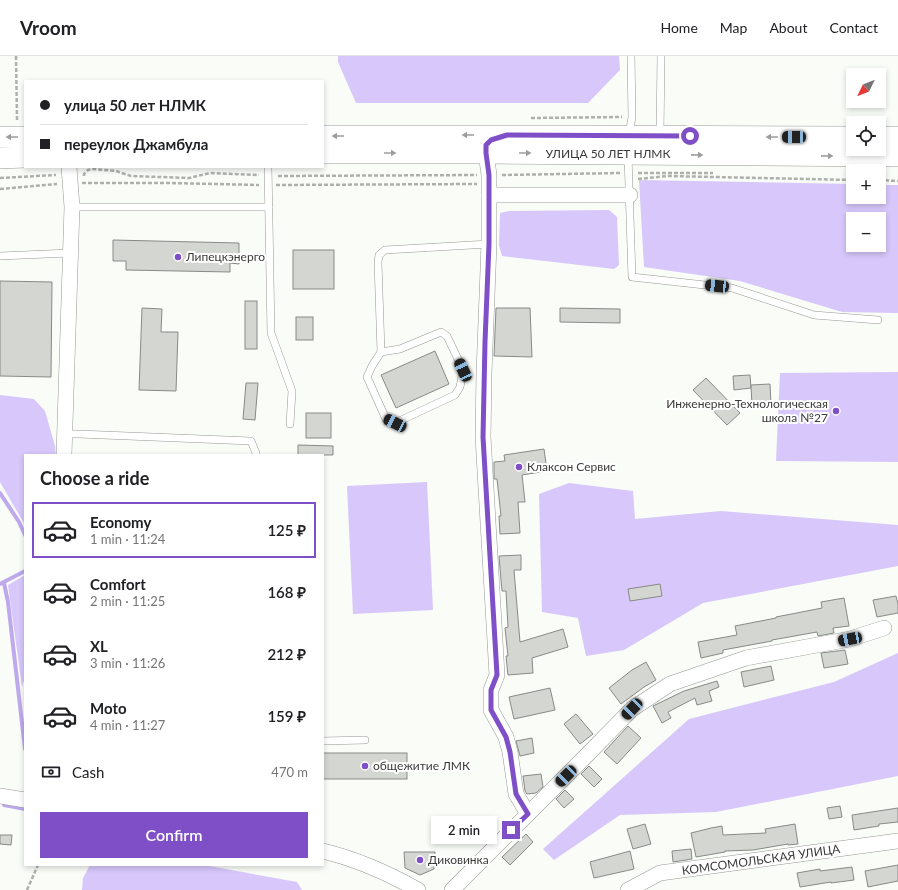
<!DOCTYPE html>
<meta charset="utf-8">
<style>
:root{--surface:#fff;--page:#f2f2f2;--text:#202124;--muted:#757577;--line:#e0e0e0;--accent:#7f4fc7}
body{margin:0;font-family:Lato,sans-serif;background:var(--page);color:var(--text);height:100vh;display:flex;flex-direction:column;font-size:15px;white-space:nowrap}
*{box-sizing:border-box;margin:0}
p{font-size:13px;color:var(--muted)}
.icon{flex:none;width:22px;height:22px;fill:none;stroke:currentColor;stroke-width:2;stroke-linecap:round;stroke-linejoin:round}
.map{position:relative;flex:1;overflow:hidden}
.side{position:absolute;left:24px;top:398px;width:300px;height:412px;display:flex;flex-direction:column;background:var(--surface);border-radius:0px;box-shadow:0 2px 6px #0003}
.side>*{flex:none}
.guide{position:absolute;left:24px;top:24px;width:300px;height:88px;border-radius:0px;box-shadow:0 2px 6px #0003;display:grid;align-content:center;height:88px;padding:0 16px;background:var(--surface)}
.needle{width:26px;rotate:227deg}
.tools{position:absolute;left:846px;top:12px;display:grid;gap:8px}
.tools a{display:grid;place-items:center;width:40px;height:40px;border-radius:0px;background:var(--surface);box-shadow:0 2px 6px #0003;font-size:20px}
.end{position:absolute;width:18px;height:18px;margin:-9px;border:5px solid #7f4fc7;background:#fff;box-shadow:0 0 0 2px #fff}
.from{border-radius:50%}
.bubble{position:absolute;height:28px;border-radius:0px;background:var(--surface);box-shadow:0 2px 6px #0003;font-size:13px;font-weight:600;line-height:28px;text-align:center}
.car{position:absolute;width:12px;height:24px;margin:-12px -6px;border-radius:5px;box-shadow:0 0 3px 1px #0007;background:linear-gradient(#222 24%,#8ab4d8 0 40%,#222 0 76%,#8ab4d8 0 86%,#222 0)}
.guide b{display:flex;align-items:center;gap:14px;height:38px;font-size:15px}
.guide b+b{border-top:1px solid var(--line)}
.guide i{width:10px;height:10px;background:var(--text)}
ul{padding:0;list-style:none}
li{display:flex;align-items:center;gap:12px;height:56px;margin:0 8px 6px;padding:0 8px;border:2px solid transparent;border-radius:0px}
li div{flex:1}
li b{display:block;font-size:15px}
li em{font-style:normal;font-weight:600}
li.active{border-color:var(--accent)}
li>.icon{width:36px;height:36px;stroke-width:1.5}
h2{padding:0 16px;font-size:18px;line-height:48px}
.pay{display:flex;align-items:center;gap:10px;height:44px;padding:0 16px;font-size:15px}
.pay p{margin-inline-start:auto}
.action{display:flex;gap:8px;margin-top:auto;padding:8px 16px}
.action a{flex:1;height:46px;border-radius:0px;background:var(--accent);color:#fff;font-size:16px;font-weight:600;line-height:46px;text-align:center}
header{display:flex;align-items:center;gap:24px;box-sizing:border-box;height:56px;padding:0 20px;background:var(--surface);border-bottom:1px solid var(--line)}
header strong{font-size:19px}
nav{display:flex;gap:22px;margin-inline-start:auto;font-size:14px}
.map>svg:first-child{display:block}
.green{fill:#d7c7fb;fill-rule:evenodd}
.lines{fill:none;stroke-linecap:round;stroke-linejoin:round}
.stream{stroke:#bfa9ed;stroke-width:4}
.building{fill:#d4d6d2;stroke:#878a86}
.service-casing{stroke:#969894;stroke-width:8}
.minor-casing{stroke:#969894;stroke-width:16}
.secondary-casing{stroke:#969894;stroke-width:22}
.path{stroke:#aeb0ac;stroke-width:2.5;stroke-dasharray:4 2;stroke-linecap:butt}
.service{stroke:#fff;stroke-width:7}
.minor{stroke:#fff;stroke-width:15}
.secondary{stroke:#fff;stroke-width:21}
.oneway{fill:#9c9d9c}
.route{stroke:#7f4fc7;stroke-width:5}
.poi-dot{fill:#7f4fc7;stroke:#fff;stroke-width:1.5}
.labels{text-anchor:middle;stroke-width:4;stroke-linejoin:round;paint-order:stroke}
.street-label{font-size:12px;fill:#3a3b39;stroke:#fff}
.poi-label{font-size:12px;fill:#3a3b39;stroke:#fff;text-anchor:start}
</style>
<header>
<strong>Vroom</strong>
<nav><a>Home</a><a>Map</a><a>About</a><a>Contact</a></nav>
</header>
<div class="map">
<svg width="898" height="834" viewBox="0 0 898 834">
<rect width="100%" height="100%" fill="#f9fcf7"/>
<g class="green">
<path d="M338,0h281l1,14 -32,33h-232l-18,-41z"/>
<path d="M639,124l214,4v13h26v-12h19v128l-56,-1 -102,-31 -96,-14zM853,163h26v26h-26z"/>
<path d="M609,154l8,7 2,48 -5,4 -112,-13 -3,-11 1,-32 9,-2z"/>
<path d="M898,316v90l-122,-1 4,-88z"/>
<path d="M0,339l34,4 11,12 10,35 1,9h-31v70l-25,-43z"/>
<path d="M427,426l6,128 -80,4 -6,-128z"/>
<path d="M569,427l64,8 2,28 86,-8 177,14v41l-195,37 -79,47 -38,6 -8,-38 -36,-6 -3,-118z"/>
<path d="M25,519v102l-3,10 -14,-102z"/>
<path d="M898,597v123l-182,36 -96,3 -66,45 -11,-11 146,-130 145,-37z"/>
<path d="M90,809h114l93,17 5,8h-220l1,-12z"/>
</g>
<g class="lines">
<g class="stream">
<path d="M0,437l19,29 6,13"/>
<path d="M4,527l4,19 17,147"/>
<path d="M0,528l25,-13"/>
<path d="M4,749l21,4"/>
</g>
</g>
<g class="building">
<path d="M113,184l126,3v21l-9,-1v9l-104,-2v-9h-13z"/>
<rect x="293" y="194" width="41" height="39"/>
<path d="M0,225l52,1 -1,95 -51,-1z"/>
<rect x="245" y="245" width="12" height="48"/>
<path d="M142,252l20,1 -1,23h17l-2,59 -37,-1z"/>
<path d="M496,252h34l2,49 -38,-1z"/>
<path d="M560,252l60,1v14l-60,-1z"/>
<rect x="296" y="261" width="17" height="23"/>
<path d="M435,295l14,33 -53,24 -15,-33z"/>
<path d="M750,319l1,13 -17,2 -1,-14z"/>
<path d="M706,322l34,35 -13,12 -34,-35z"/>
<path d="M246,327h12l-3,37 -12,-1z"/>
<path d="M770,328l1,21 -19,1 -1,-21z"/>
<rect x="306" y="357" width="25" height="25"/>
<path d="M298,389l35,1v9h-35z"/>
<path d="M544,393l3,22 -25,4 3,27h-7l2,31 -20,1 -1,-18h2l-4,-37h-3v-17l11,-1 -1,-6z"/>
<path d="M521,499v15h-7l6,72 43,-13 5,18 -36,11 1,15 -25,2 -2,-19h2l-3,-28 3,-1 -2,-36h-4l-3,-35z"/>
<path d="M660,528l2,12 -32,5 -2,-12z"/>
<path d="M896,540l2,8v9l-21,4 -4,-17z"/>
<path d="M844,542l5,28 -16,2 1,5 -16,3 -1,-4 -45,8v1l-49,9v3l-22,5 -3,-16 39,-7 -2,-9 41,-8v-1l46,-9 -1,-6z"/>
<path d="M845,594l3,14 -24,4 -3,-15z"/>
<path d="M646,606l10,18 -12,7 -23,17 -12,-16 23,-18z"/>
<path d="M771,610l3,14 -30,7 -3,-15z"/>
<path d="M717,625l2,6 -10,4 3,10 -15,4 -2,-7 -27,14 3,6 -9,5 -9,-17 31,-15z"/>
<path d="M550,632l5,22 -41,9 -5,-22z"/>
<path d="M576,658l17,20 -13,10 -16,-20z"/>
<path d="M628,670l13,12 -24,26 -13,-12z"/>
<path d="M532,682l2,15 -14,3 -4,-15z"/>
<rect x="323" y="697" width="84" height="26"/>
<path d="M589,710l13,13 -8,8 -13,-13z"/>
<path d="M541,718l2,13 -7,6 -9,1 -2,-3 -2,-15z"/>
<path d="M565,734l9,9 -10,9 -8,-9z"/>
<path d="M840,750l2,11 -13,2 -2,-11z"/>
<path d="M898,752v14l-19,2v2l-25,4 -2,-15z"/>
<path d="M645,768l6,20 -18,5 -6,-20z"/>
<path d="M795,768l3,20 -10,1v-1l-35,6 -28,1v1l-29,5 -5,-24 20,-5 11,-2 1,9 43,-2 -1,-4z"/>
<path d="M526,778l7,8 -23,23 -8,-8z"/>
<path d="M0,779h12l-1,10 -11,-1z"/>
<path d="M691,793l1,10 -19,3 -1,-11z"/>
<path d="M630,795l4,18 -40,9 -4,-16z"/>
<path d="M404,796h31l-1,17 -14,6 -15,-7z"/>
<path d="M898,809v16l-30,6 -3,-16z"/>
<path d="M852,811l2,13 -23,3v-1l-31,5 -3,-14 23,-4v2z"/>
</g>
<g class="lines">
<g class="service-casing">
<g id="service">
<path d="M629,78l3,-17 -1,-61"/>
<path d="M660,78l1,-78"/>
<path d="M628,100l4,121 100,11 82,27 64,5"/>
<path d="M268,111l3,166 21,58 -2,33"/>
<path d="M72,151h197"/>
<path d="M0,200l70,-3"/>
<path d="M381,296l19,-3 41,-17 6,4 16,34 -3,17 -5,8 -60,28 -9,-4 -19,-42 5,-11 9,-14 -3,-90 1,-7 6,-5 104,-6"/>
<path d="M64,378h15l172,7 5,12v2"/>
<path d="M323,685l42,-1"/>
</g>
</g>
<g class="minor-casing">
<g id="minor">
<path d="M486,97l3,22v69l-5,129 -1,64 14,238 -6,15v20l15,27 4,15 6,42 12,20"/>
<path d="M489,139h141"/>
<path d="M64,399l8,-248 -3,-40"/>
<path d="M0,740l25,4"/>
<path d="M323,795c33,8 65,22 95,39"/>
<path d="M452,834l133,-133 47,-48 38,-25 76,-26 104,-19 34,-11"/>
<path d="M628,834l32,-17 238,-32"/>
</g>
</g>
<g class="secondary-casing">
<g id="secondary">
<path d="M323,80c177,-1 353,1 530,1"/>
<path d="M0,81h25"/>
<path d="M879,81h19"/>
<path d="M323,97h163l412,3"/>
<path d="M0,102l25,-1"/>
</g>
</g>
<g class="path">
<path d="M16,0l1,64"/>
<path d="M531,62l91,-1"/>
<path d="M638,117h75"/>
<path d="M502,119l119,-2"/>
<path d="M84,120v-2l4,-4 5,-1 23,2 15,5 58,2 21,-5 49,2"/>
<path d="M278,120l199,-1"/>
<path d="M0,122l56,-3"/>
<path d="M638,123l30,-3 185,4"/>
<path d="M879,124l19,1"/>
<path d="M82,127h88l89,2"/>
<path d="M276,129l201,-1"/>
<path d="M0,133l57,-5"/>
<path d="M27,834l11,-25"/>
</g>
<use href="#service" class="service"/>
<use href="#minor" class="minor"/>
<use href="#secondary" class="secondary"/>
</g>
<defs><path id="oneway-solid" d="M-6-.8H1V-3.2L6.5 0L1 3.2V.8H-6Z"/></defs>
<g class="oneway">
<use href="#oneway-solid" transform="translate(468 79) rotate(180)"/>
<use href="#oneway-solid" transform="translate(338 80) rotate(180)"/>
<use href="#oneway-solid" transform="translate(12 81) rotate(180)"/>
<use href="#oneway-solid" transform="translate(772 81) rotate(-180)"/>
<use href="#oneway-solid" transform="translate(390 97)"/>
<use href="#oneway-solid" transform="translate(525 97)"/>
<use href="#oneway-solid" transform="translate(697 99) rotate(1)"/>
<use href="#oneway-solid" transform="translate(827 100) rotate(1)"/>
</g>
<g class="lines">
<path class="route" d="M511,774l17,-16 -12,-20 -6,-42 -4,-15 -15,-27v-20l6,-15 -14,-238 2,-95 4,-98v-69l-3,-22v-8l5,-5 16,-5 183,1"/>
</g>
<g class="poi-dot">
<circle cx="178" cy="201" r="4"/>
<circle cx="836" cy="355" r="4"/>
<circle cx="519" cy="411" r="4"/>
<circle cx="365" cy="710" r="4"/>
<circle cx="420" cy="804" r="4"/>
</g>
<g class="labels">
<g class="street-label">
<text x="608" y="102">УЛИЦА 50 ЛЕТ НЛМК</text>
<text transform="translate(761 804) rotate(-8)" y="4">КОМСОМОЛЬСКАЯ УЛИЦА</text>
</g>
<g class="poi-label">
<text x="186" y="205">Липецкэнерго</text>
<text x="828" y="352" text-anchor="end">Инженерно-Технологическая<tspan x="828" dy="14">школа №27</tspan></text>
<text x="527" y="415">Клаксон Сервис</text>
<text x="373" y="714">общежитие ЛМК</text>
<text x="428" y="808">Диковинка</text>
</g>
</g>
</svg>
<div class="tools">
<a><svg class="needle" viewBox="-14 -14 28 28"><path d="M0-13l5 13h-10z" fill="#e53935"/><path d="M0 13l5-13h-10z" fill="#757577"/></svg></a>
<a><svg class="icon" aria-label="locate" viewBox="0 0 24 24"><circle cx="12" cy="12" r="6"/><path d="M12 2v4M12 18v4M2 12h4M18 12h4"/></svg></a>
<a>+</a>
<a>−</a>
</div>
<i class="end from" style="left:690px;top:80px"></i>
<i class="end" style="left:511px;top:774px"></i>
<div class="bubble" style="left:431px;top:760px;width:66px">2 min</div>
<i class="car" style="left:794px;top:81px;rotate:270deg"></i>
<i class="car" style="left:717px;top:230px;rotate:276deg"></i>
<i class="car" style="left:463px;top:314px;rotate:335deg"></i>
<i class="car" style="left:395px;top:367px;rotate:296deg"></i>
<i class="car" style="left:850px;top:583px;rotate:259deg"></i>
<i class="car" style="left:632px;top:653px;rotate:224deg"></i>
<i class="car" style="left:566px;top:720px;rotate:225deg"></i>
<div class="guide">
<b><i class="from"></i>улица 50 лет НЛМК</b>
<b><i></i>переулок Джамбула</b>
</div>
<section class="side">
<h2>Choose a ride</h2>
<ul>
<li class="active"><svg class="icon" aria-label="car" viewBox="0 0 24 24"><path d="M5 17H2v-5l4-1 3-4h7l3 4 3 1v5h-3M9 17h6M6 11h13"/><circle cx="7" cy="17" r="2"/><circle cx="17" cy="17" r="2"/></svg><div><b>Economy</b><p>1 min · 11:24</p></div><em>125 ₽</em></li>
<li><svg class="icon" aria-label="car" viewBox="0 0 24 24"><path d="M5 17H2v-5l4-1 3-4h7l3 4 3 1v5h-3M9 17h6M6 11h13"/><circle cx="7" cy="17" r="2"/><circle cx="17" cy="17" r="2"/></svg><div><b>Comfort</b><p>2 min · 11:25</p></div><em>168 ₽</em></li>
<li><svg class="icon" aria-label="car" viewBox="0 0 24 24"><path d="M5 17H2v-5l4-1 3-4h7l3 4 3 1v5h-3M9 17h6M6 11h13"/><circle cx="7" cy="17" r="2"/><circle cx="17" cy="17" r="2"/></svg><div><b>XL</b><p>3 min · 11:26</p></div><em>212 ₽</em></li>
<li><svg class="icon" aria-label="car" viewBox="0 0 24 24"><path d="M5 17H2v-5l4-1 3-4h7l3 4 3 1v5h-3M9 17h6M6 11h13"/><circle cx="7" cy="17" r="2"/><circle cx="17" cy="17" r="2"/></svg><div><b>Moto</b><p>4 min · 11:27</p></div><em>159 ₽</em></li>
</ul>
<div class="pay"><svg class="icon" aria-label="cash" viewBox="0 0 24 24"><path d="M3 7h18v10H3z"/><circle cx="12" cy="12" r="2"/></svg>Cash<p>470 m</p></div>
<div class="action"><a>Confirm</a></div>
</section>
</div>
